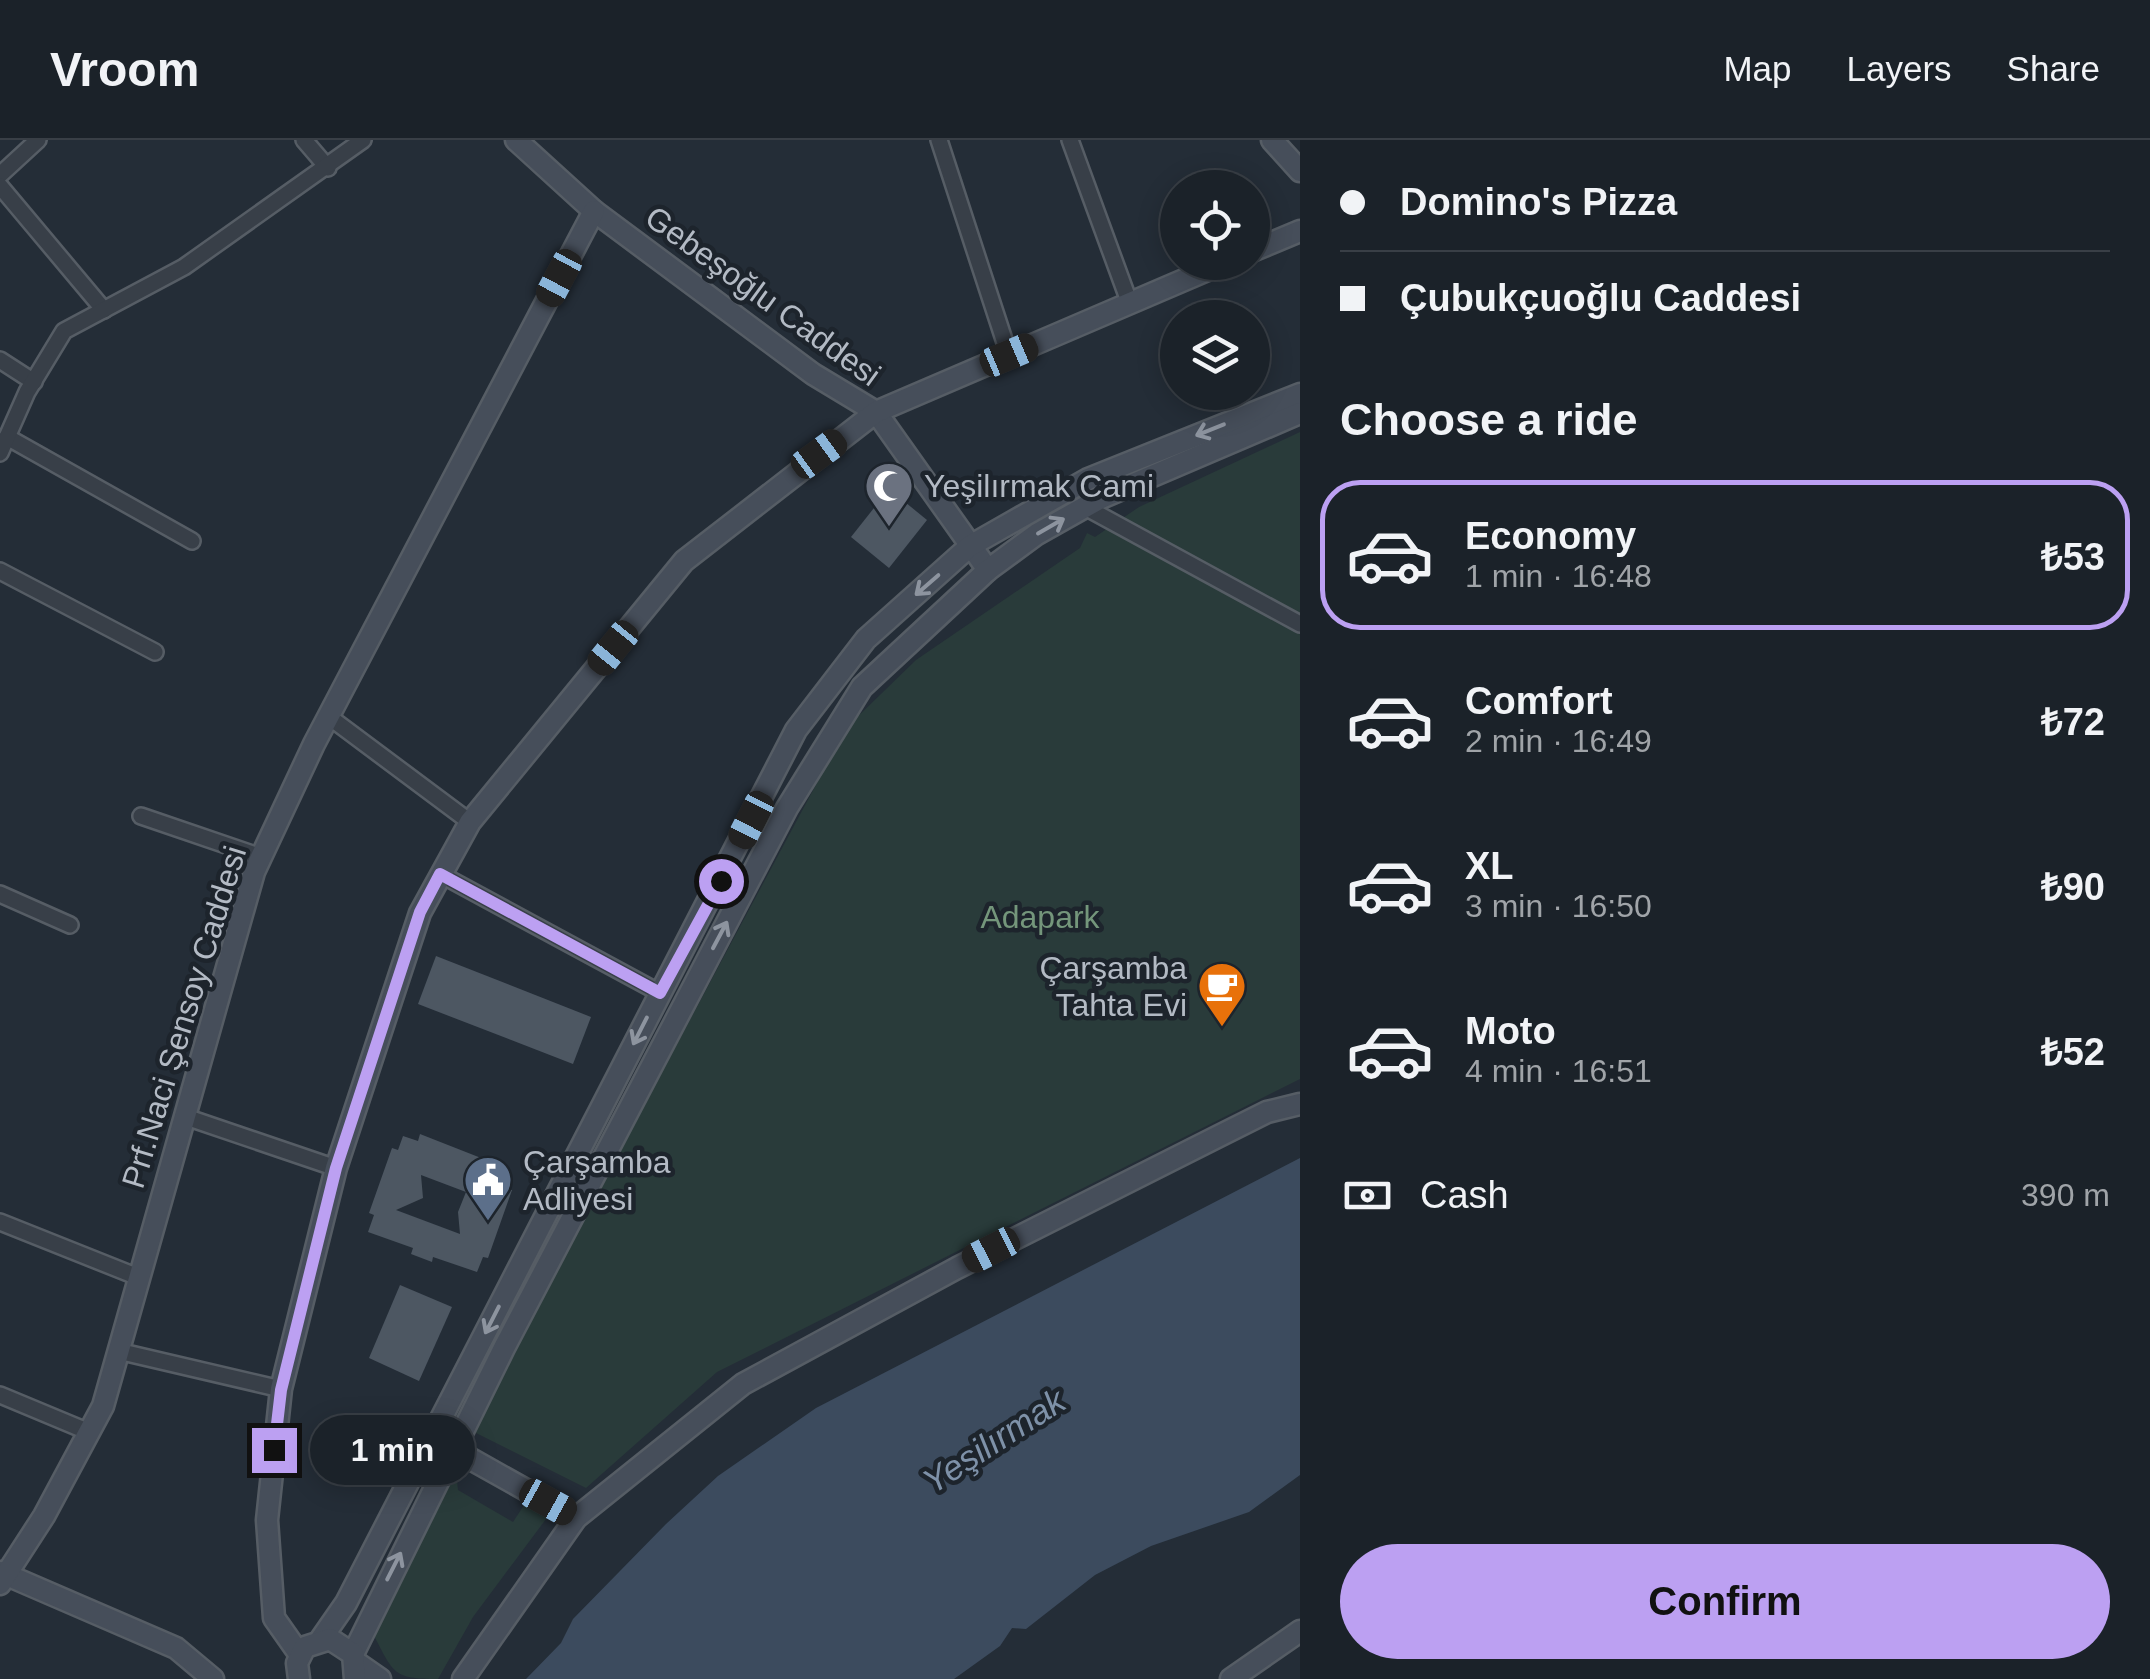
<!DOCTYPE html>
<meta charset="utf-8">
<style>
:root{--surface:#1b2229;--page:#242a31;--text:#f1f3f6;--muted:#a0a4a8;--line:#393f46;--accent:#bca0f2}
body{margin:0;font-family:Helvetica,sans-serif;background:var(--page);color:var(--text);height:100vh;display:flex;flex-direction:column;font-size:38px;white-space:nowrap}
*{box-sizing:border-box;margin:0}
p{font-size:32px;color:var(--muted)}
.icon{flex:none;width:55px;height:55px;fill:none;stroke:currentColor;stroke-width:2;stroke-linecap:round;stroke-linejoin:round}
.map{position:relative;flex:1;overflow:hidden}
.drawer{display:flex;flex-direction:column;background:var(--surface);width:850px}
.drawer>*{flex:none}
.guide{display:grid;align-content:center;height:220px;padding:0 40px;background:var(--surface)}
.controls{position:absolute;left:1160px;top:30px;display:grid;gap:20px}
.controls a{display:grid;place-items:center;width:110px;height:110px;border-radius:50%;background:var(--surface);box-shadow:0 5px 25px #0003,0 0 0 2px var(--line);font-size:50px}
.end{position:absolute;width:45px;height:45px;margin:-22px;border:12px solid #bca0f2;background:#111;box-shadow:0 0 0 5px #111}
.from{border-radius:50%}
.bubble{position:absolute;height:70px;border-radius:35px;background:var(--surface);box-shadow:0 5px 25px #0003,0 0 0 2px var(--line);font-size:32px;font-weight:700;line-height:70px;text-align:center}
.car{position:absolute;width:30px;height:60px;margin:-30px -15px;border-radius:12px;box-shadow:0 0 8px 2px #0007;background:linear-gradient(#222 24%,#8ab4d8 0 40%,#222 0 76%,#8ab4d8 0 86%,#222 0)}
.guide b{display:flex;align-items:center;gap:35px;height:95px;font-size:38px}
.guide b+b{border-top:2px solid var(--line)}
.guide i{width:25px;height:25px;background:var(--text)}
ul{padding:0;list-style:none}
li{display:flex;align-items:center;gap:30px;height:150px;margin:0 20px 15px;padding:0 20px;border:5px solid transparent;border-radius:40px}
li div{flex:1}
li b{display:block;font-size:38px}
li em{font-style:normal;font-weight:700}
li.selected{border-color:var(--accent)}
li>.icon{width:90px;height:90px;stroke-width:1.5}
h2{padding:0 40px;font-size:45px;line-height:120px}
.pay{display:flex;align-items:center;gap:25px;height:110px;padding:0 40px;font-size:38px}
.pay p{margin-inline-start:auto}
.button{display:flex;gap:20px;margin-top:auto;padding:20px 40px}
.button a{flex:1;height:115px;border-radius:60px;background:var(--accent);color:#111;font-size:40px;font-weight:700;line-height:115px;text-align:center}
header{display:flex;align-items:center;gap:60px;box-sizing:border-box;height:140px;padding:0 50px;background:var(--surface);border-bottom:2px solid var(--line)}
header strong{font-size:48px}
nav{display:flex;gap:55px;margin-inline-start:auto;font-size:35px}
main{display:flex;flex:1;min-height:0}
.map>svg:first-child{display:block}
.green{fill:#293b3a}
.water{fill:#3c4b5e}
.building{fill:#4d5762;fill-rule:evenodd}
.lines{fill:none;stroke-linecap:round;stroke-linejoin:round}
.street-casing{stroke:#565d65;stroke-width:20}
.secondary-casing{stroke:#565d65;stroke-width:25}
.street{stroke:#383f48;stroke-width:15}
.secondary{stroke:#464e5a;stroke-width:20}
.oneway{stroke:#8d949f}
.route{stroke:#bca0f2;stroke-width:12}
.labels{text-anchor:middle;stroke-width:9;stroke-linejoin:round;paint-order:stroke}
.street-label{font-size:32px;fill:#b3bac4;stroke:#1d242c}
.poi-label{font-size:32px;fill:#b3bac4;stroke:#1d242c;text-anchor:start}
.park-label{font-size:32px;fill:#74967b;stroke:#1d242c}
.water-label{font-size:35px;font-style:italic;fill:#7e91a8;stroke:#1d242c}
</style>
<header>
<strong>Vroom</strong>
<nav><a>Map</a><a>Layers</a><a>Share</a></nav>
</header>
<main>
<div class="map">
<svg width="1300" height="1539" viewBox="0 0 1300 1539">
<rect width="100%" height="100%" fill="#242d37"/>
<g class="green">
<path d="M1300,292v647l-583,293 -131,116 -116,-58 377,-703 69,-67 164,-112 7,-15 8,4 44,-30z"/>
<path d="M456,1332l2,18 55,32 15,-23 24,12 -79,106 -35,62c-46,0 -44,-6 -65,-45l68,-150z"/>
</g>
<path class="water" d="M1300,1018v317l-51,37 -98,34 -56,29 -69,54 -14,-1 -12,18 -46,33h-428l35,-36 12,-24 93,-95 52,-48 98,-68z"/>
<g class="building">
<path d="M889,349l38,31 -38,48 -38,-31z"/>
<path d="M436,816l155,61 -18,47 -155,-60z"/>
<path d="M420,994l84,33 -2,5 10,3 -5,14 5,1 -24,68 -5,-1 -6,15 -44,-15 -1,5 -21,-8 2,-6 -45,-16 6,-17 -5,-2 23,-65 6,2 5,-14 15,5zM421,1035l45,17 -8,20 2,22 -64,-24 27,-12z"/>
<path d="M400,1145l52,22 -33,74 -50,-23z"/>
</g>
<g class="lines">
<g class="street-casing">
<g id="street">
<path d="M304,0l24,28"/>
<path d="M939,0l70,215"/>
<path d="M1070,0l60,164"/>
<path d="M0,35l38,-35"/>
<path d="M0,46l104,124"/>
<path d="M0,220l34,22"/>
<path d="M7,297l185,104"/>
<path d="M0,313l27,-61 37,-61 120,-64 179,-127"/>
<path d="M1085,367l215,117"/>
<path d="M0,431l155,81"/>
<path d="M328,576l142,106"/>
<path d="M141,676l120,41"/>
<path d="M440,734l220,119"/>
<path d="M0,754l70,31"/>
<path d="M183,976l153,52"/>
<path d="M0,1082l138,55"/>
<path d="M118,1211l163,38"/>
<path d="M0,1255l89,37"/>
</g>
</g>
<g class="secondary-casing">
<g id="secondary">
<path d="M516,0l78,71 219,163 63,38 112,158"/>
<path d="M1272,0l28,31"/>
<path d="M1252,111l48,-20"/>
<path d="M453,1309l123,69"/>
<path d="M0,1432l176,76 37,31"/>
<path d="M0,1444l44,-68 59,-110 151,-534 60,-128 280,-533"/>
<path d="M321,1499l25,-36 450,-873 70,-91 104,-93 118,-67 212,-85"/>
<path d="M353,1514l151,-306 283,-540 75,-121 126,-117 49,-36 64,-36 199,-85"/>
<path d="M300,1515l-26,-37 -7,-98 14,-131 55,-221 84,-255 50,-91 214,-261 192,-149 350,-150"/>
<path d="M357,1523l23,16"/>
<path d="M299,1539l-2,-16 8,-16 25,-8 23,15 2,25"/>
<path d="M463,1539l113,-161 167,-134 214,-116 266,-134 44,-22 33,-8"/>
<path d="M1231,1539l69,-48"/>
</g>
</g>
<use href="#street" class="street"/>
<use href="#secondary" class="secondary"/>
</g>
<defs><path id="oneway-shaft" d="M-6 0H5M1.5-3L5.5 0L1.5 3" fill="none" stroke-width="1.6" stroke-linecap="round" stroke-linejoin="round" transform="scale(2.5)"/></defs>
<g class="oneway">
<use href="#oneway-shaft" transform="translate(1210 290) rotate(158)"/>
<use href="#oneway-shaft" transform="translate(1051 386) rotate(-30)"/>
<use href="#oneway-shaft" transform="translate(927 445) rotate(139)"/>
<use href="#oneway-shaft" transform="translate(720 795) rotate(-62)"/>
<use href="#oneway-shaft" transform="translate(640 891) rotate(117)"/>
<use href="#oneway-shaft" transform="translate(492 1180) rotate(117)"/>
<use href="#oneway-shaft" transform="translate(394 1426) rotate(-63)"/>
</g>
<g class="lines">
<path class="route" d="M274,1310l7,-60 55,-222 84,-256 20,-38 220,119 61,-112"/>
</g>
<defs>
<g id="mosque-pin" transform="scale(2.5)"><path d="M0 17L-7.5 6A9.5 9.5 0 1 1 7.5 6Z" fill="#6b7280" stroke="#1d242c"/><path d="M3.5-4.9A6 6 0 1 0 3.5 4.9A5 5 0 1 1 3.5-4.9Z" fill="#fff"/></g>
<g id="cafe-pin" transform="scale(2.5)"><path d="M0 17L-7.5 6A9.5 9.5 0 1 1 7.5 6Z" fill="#e8710a" stroke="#1d242c"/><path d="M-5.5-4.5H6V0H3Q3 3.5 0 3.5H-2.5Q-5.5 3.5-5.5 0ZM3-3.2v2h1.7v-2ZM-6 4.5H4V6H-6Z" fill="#fff"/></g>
<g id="civic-pin" transform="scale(2.5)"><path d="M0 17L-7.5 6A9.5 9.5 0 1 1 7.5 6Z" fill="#5c6f8a" stroke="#1d242c"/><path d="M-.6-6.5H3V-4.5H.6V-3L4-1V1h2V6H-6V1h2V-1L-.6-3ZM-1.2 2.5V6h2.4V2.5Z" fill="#fff"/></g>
</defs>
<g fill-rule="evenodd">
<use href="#mosque-pin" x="889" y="346"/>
<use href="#cafe-pin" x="1222" y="846"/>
<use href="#civic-pin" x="488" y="1040"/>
</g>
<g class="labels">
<g class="street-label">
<text transform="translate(763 156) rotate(36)" y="11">Gebeşoğlu Caddesi</text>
<text transform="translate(184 877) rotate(-73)" y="11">Prf.Naci Şensoy Caddesi</text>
</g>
<g class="poi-label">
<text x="924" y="357">Yeşilırmak Cami</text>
<text x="1187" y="839" text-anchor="end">Çarşamba<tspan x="1187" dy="37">Tahta Evi</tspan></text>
<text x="523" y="1033">Çarşamba<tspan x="523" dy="37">Adliyesi</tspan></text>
</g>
<g class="park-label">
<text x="1040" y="788">Adapark</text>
</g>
<g class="water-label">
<text transform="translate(994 1301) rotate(-33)" y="12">Yeşilırmak</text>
</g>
</g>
</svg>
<div class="controls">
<a><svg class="icon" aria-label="locate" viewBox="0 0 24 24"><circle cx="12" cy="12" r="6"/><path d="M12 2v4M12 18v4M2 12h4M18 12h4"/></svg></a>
<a><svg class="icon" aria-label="layers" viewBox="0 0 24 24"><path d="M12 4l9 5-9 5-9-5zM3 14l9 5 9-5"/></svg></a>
</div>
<i class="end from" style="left:721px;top:741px"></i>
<i class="end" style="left:274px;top:1310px"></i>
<div class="bubble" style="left:310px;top:1275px;width:165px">1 min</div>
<i class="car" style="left:559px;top:138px;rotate:208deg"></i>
<i class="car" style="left:1009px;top:215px;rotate:67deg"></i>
<i class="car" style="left:819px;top:314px;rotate:54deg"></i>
<i class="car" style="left:613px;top:508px;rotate:219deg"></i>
<i class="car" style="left:751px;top:680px;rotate:207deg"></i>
<i class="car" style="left:991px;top:1110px;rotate:243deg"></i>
<i class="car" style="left:548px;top:1362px;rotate:119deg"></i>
</div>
<section class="drawer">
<div class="guide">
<b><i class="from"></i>Domino's Pizza</b>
<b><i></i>Çubukçuoğlu Caddesi</b>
</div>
<h2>Choose a ride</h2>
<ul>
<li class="selected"><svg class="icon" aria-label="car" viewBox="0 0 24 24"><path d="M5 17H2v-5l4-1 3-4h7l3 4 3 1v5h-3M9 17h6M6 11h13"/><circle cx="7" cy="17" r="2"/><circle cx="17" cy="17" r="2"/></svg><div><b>Economy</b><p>1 min · 16:48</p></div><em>₺53</em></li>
<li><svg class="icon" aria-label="car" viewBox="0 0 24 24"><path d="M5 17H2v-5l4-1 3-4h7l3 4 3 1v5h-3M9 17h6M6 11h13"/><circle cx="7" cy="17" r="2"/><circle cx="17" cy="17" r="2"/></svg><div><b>Comfort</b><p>2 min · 16:49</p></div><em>₺72</em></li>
<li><svg class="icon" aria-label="car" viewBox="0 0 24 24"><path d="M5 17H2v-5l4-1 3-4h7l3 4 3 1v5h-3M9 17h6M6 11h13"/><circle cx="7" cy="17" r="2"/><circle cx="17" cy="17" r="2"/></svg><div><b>XL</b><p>3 min · 16:50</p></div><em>₺90</em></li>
<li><svg class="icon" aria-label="car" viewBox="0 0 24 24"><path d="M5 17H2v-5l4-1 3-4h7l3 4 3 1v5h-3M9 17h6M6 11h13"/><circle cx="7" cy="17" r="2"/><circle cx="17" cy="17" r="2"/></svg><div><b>Moto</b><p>4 min · 16:51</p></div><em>₺52</em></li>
</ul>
<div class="pay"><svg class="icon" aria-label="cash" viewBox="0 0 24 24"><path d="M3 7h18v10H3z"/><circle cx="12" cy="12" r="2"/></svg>Cash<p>390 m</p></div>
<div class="button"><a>Confirm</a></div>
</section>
</main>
